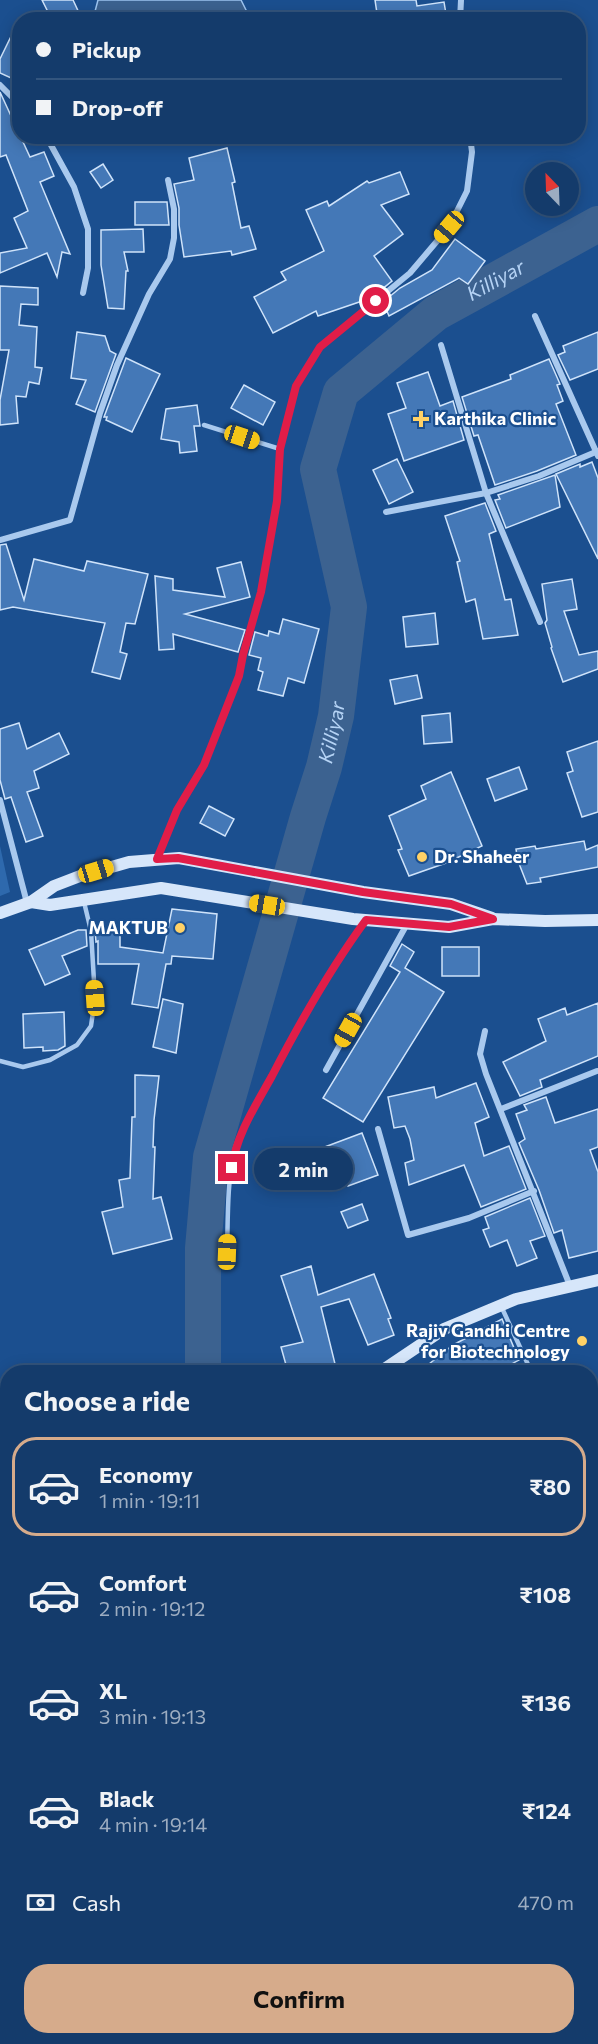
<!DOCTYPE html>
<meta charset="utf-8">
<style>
:root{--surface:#143b6b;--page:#1d4271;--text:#f1f3f6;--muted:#9dadc1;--line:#33557e;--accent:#d6ab8b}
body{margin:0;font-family:Commissioner,sans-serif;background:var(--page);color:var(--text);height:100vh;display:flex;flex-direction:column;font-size:22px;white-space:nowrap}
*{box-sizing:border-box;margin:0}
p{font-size:20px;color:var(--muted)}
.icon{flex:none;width:33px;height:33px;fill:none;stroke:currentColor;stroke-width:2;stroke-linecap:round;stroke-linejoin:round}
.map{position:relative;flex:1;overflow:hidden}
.drawer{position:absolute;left:0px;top:1365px;width:598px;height:680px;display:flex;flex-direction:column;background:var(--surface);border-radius:24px 24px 0 0;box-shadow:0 3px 15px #0003,0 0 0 2px var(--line)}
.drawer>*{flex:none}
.hud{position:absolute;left:12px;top:12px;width:574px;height:132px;border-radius:24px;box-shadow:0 3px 15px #0003,0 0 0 2px var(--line);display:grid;align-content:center;height:132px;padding:0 24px;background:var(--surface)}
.needle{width:39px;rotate:337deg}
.tools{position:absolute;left:525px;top:162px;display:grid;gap:12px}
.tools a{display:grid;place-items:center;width:54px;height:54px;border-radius:50%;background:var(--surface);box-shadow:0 3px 15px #0003,0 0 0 2px var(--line);font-size:30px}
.end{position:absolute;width:27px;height:27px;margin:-14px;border:8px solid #e11d48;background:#fff;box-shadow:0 0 0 3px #fff}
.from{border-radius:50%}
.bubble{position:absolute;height:42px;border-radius:21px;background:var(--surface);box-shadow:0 3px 15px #0003,0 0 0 2px var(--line);font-size:20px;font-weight:700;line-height:42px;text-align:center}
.car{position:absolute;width:18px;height:36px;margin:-18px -9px;border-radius:8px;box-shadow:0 0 4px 2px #0007;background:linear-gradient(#f5c518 24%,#345 0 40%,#f5c518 0 76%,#345 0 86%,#f5c518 0)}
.hud b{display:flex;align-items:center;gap:21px;height:57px;font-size:22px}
.hud b+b{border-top:2px solid var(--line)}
.hud i{width:15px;height:15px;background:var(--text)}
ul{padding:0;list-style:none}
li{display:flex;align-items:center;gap:18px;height:99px;margin:0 12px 9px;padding:0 12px;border:3px solid transparent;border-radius:24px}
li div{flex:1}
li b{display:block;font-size:22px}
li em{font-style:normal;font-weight:700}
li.selected{border-color:var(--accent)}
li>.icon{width:54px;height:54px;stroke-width:1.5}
h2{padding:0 24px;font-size:27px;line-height:72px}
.pay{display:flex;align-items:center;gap:15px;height:66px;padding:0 24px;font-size:22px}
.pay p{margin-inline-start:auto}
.action{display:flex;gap:12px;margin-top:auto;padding:12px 24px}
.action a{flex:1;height:69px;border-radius:24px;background:var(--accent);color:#111;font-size:24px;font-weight:700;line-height:69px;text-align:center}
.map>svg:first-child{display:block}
.green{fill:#2e69ad}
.water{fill:#3c6290;stroke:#9cc4f0;stroke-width:1.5}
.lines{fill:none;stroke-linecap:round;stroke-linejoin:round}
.river{stroke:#3c6290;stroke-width:36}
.building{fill:#4478b7;stroke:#cfe3fa;stroke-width:1.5}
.lane{stroke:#a9c9ee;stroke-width:4.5}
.street{stroke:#a9c9ee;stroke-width:6}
.secondary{stroke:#d6e6fa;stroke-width:12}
.route{stroke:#e11d48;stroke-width:8}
.poi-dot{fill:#ffd166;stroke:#1b4f8f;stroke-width:2}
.labels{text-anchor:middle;stroke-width:4.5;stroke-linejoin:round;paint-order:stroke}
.poi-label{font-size:18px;font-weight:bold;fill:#fff;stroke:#1b4f8f;text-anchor:start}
.water-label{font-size:20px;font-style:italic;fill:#b5d3f5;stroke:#1b4f8f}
</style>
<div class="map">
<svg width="598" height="2044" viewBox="0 0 598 2044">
<rect width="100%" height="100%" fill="#1b4f8f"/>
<g class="green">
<path d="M0,846l10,46 -10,4z"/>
<path d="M598,1554v238l-7,2v-237z"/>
</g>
<path class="water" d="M98,0h143l8,16 -2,4 -154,-1z"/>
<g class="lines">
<g class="river">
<path id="s1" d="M203,1372v-124l8,-91 97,-340 16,-50 12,-51 13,-109 -31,-138 23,-77 95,-79 162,-89"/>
<path d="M32,2044l1,-7"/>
</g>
</g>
<g class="building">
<path d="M42,0h31l7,15 -9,5h-19z"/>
<path d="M375,0h41l1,6 27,-4 3,18h-69z"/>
<path d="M20,18v64l-20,-9v-14z"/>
<path d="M0,92l30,65 14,-5 10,24 -14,6 30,72 -8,-2 -5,25 -10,-24 -47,20v-20l27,-5 -13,-30 14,-7 -22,-56 -6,2z"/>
<path d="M227,148l8,34 -3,1 9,45 8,-2 7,23 -24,6 -1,-4 -47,6 -5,-32v-17l-5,-24 20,-4 -5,-22z"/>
<path d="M103,164l10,16 -12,8 -11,-16z"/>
<path d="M400,172l9,22 -28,11 22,29 -29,22 18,25 -21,17 -53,18 -2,-5 -43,22 -19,-36 32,-17 -5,-8 43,-21 -18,-41 21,-9 2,5 38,-25 2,2z"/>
<path d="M135,202h32l2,23h-34z"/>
<path d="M143,229l1,23h-20l4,19h-2l-2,38 -16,-1 -7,-43v-35z"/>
<path d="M455,239l30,22 -17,23 -9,-6 -70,38 -6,-14 17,-14 32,-18z"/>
<path d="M0,286l38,2v17l-17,-1 -2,21 18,2 -2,40 7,1 -3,16 -10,-2 -3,15 -10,-1 2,27 -18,2v-25l9,-50h-9z"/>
<path d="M77,332l28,4 5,15 6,3 -21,58 -19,-8 10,-24 -15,-2z"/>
<path d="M598,332v37l-28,11 -12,-25 7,-3 -2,-6z"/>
<path d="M126,358l34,16 -28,58 -26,-12 1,-3h-3z"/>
<path d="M549,359l11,25 -3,1 6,16 -7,3 20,51 -39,16 -42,14 -17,-50 -4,1 -12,-39 49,-18 -1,-4z"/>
<path d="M428,372l12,34 13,-5 11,39 -60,21 -16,-47 18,-6 -9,-25z"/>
<path d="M244,385l31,17 -12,23 -32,-17z"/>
<path d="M197,405l3,21h-6l3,25 -17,2 -1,-11 -18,-3 5,-30z"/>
<path d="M397,459l16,33 -24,12 -16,-34z"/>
<path d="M592,462l6,16v81l-42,-85 24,-10v3z"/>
<path d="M555,475l5,32 -54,21 -11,-28 5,-1 -2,-4z"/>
<path d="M485,503l11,28 -7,3 16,66 6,-1 7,36 -35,4 -8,-40 -9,3 -9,-40 3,-1 -15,-45z"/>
<path d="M6,544l18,56 10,-41 50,12 3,-10 61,13 -13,50 -9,-1 -6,29 7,2 -7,25 -28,-7 13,-49 -92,-16 -13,3v-65z"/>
<path d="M241,562l9,35 -65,17 60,16 -7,22 -65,-18 1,15 -15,1 -4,-74 18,3v11l52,7 -8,-29z"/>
<path d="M572,579l5,30 -13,2 15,44 19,-4v18l-35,13 -12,-34 1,-1 -7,-24 2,-3 -5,-36z"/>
<path d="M435,613l3,31 -32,3 -3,-30z"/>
<path d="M283,619l36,10 -15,54 -16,-5 -5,18 -25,-6 5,-18 -5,-2 3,-12 -12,-3 6,-23 13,4 1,-5 10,3z"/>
<path d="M417,675l5,23 -27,6 -5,-24z"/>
<path d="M450,713l2,29 -28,2 -2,-28z"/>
<path d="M19,723l8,26 32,-16 10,21 -35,17 5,17 -12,4 16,44 -17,6 -15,-45 -6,2 -5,-19v-51z"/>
<path d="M598,741v71l-16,5 -15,-44 6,-2 -6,-19z"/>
<path d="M519,767l8,22 -32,12 -8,-22z"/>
<path d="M451,772l31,74 -36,17 -37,13 -11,-26 4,-1 -13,-33 37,-17 -5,-13z"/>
<path d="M209,806l25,13 -9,17 -25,-13z"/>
<path d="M584,841l2,9 12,-5v22l-58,11 1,4 -14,2 -9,-23 -2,-12 19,-3 1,3z"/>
<path d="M172,909l45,5 -4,45 -41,-3 -1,8h-5l-8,44 -26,-4 7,-40h-41v-23l-2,1 -1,-12h30l-5,2v15l43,6z"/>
<path d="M78,930h8l1,16 -25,10 8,18 -25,11 -16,-35z"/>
<path d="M402,944l12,8 -9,16 39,24 -81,130 -40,-24 77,-126 -10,-6z"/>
<rect x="442" y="947" width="37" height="29"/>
<path d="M163,999l20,5 -7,49 -23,-6z"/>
<path d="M598,1003v53l-58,24 2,7 -22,9 -17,-34 43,-21 -8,-22 27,-11 2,7z"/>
<path d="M64,1012l1,34 -7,4 -15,1v-4l-19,1 -1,-34z"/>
<path d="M135,1075l24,1 -5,44 -1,27h2l-2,52 8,-2 11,42 -59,15 -11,-42 21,-5 -4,-27 11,-2 2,-61h3z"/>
<path d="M476,1083l13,34 -14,6 9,33 25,-10 17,43 -45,18 -17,-42 -55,20 -4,-22 9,-3 -4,-21 -5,-13 -11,2 -6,-31 46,-10 2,11z"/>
<path d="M546,1097l9,26 43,-14v38l-8,3 8,22v79l-29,7 -7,-28 -8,3 -15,-43 -20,-47 6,-4 -9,-25 11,-4 -3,-5z"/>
<path d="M362,1133l16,42 -30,11 -5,-14 -11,3 -10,-27z"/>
<path d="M530,1198l15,38 -15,5 7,17 -20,8 -10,-26 -17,7 -7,-17 6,-2 -4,-11z"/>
<path d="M362,1204l6,16 -20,8 -7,-16z"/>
<path d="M311,1266l7,29 56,-21 17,44 -3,1 6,16 -26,10 -19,-46 -28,8 16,65h-49l-7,-25 22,-5 -22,-66z"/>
<path d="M502,1319l17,41 -22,12h-78l34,-27z"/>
</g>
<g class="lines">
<g class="lane">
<path d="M204,425l76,24"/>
<path d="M0,1061l23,6 27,-7 27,-15 14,-19 4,-28 -4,-67 -7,-29"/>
<path d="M227,1252c1,-33 0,-68 7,-100 4,-19 22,-48 32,-66 30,-56 60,-112 98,-164"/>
<path d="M502,1308l29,63 -1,1"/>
</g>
<g class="street">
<path d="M460,20l1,-20"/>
<path d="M0,85l20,20"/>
<path d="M46,136l28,51 14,42v39l-5,25"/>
<path d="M535,316l63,140"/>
<path d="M441,345l45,148 54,129"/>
<path d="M386,512l100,-19 53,-17 59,-25"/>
<path d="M0,540l70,-20 30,-107 17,-48 32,-71 21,-35 4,-21v-29l-6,-29"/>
<path d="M0,800l27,103"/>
<path d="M157,859l20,-49 27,-45 35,-89 4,-21 18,-63 16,-91 3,-52 16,-63 24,-39 90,-74 39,-46 18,-36 5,-39 -2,-16"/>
<path d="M485,1031l-5,23 6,20 84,212"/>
<path d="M326,1070l81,-146"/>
<path d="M501,1109l96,-38"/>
<path d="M378,1129l30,106 61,-17 65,-27"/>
<path d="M0,1634l8,-1"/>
<path d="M0,1807h8"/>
<path d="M591,1865l7,-4"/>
<path d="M591,2001l7,-5"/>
<path d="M471,2037l3,7"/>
<path d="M142,2040l4,4"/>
</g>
<g class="secondary">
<path d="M31,902l19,3 111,-17 192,31 96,8 44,-8 52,2 53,-1"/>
<path d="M0,913l31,-11 23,-16 26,-10 49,-14 50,-4 184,34 88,12 41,14"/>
<path d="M380,1372l64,-43 72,-30 82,-19"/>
<path d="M579,2037l6,7"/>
<path d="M349,2044l4,-7"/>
</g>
</g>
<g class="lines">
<path class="route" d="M232,1168c4,-33 24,-63 40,-92 28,-54 58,-107 94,-156l83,7 44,-8 -42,-15 -88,-12 -185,-34 -21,1 20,-49 27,-45 35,-89 4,-21 18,-63 16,-91 3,-52 16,-63 24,-39 56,-46"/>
</g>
<g class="poi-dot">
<path d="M418 410h6v6h6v6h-6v6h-6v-6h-6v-6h6z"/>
<circle cx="422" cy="857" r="6"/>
<circle cx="180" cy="928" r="6"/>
<circle cx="582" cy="1341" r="6"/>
</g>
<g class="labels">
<g class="poi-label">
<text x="434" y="425">Karthika Clinic</text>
<text x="434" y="863">Dr. Shaheer</text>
<text x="168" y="934" text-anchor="end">MAKTUB</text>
<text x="570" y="1337" text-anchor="end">Rajiv Gandhi Centre<tspan x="570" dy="21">for Biotechnology</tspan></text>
</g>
<g class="water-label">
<text dy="7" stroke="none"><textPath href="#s1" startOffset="1197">Killiyar</textPath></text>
<text dy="7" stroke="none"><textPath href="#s1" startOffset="657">Killiyar</textPath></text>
</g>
</g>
</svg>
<div class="tools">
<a><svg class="needle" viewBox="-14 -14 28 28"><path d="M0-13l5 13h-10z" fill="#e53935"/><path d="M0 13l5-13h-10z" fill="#9dadc1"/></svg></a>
</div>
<i class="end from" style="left:376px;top:301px"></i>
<i class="end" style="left:232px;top:1168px"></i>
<div class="bubble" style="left:254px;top:1148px;width:99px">2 min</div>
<i class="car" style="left:449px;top:227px;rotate:220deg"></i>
<i class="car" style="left:242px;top:437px;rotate:108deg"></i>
<i class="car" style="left:96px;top:871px;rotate:73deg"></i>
<i class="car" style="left:267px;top:905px;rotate:279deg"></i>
<i class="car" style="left:95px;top:998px;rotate:356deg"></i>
<i class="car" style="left:348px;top:1030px;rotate:209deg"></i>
<i class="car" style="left:227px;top:1252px;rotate:2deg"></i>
<div class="hud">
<b><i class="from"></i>Pickup</b>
<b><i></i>Drop-off</b>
</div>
<section class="drawer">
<h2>Choose a ride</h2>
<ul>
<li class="selected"><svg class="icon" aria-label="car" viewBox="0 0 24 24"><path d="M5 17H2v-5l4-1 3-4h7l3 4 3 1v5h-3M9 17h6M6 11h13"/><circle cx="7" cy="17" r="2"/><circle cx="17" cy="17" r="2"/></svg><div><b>Economy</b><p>1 min · 19:11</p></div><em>₹80</em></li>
<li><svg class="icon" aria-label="car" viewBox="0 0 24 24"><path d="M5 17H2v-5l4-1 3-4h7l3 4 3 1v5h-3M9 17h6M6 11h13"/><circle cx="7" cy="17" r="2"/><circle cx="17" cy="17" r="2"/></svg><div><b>Comfort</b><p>2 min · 19:12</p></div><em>₹108</em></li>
<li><svg class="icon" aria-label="car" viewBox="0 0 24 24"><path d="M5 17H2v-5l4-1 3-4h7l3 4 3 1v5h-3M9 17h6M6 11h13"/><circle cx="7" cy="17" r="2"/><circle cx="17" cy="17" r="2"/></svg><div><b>XL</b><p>3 min · 19:13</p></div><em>₹136</em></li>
<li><svg class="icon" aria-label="car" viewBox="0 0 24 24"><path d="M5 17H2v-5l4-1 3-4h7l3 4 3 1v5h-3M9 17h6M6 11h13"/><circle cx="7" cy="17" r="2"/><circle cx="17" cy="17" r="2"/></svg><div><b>Black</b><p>4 min · 19:14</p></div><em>₹124</em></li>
</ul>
<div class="pay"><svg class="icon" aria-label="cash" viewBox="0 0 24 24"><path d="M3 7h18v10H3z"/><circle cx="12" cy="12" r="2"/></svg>Cash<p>470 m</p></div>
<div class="action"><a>Confirm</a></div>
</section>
</div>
